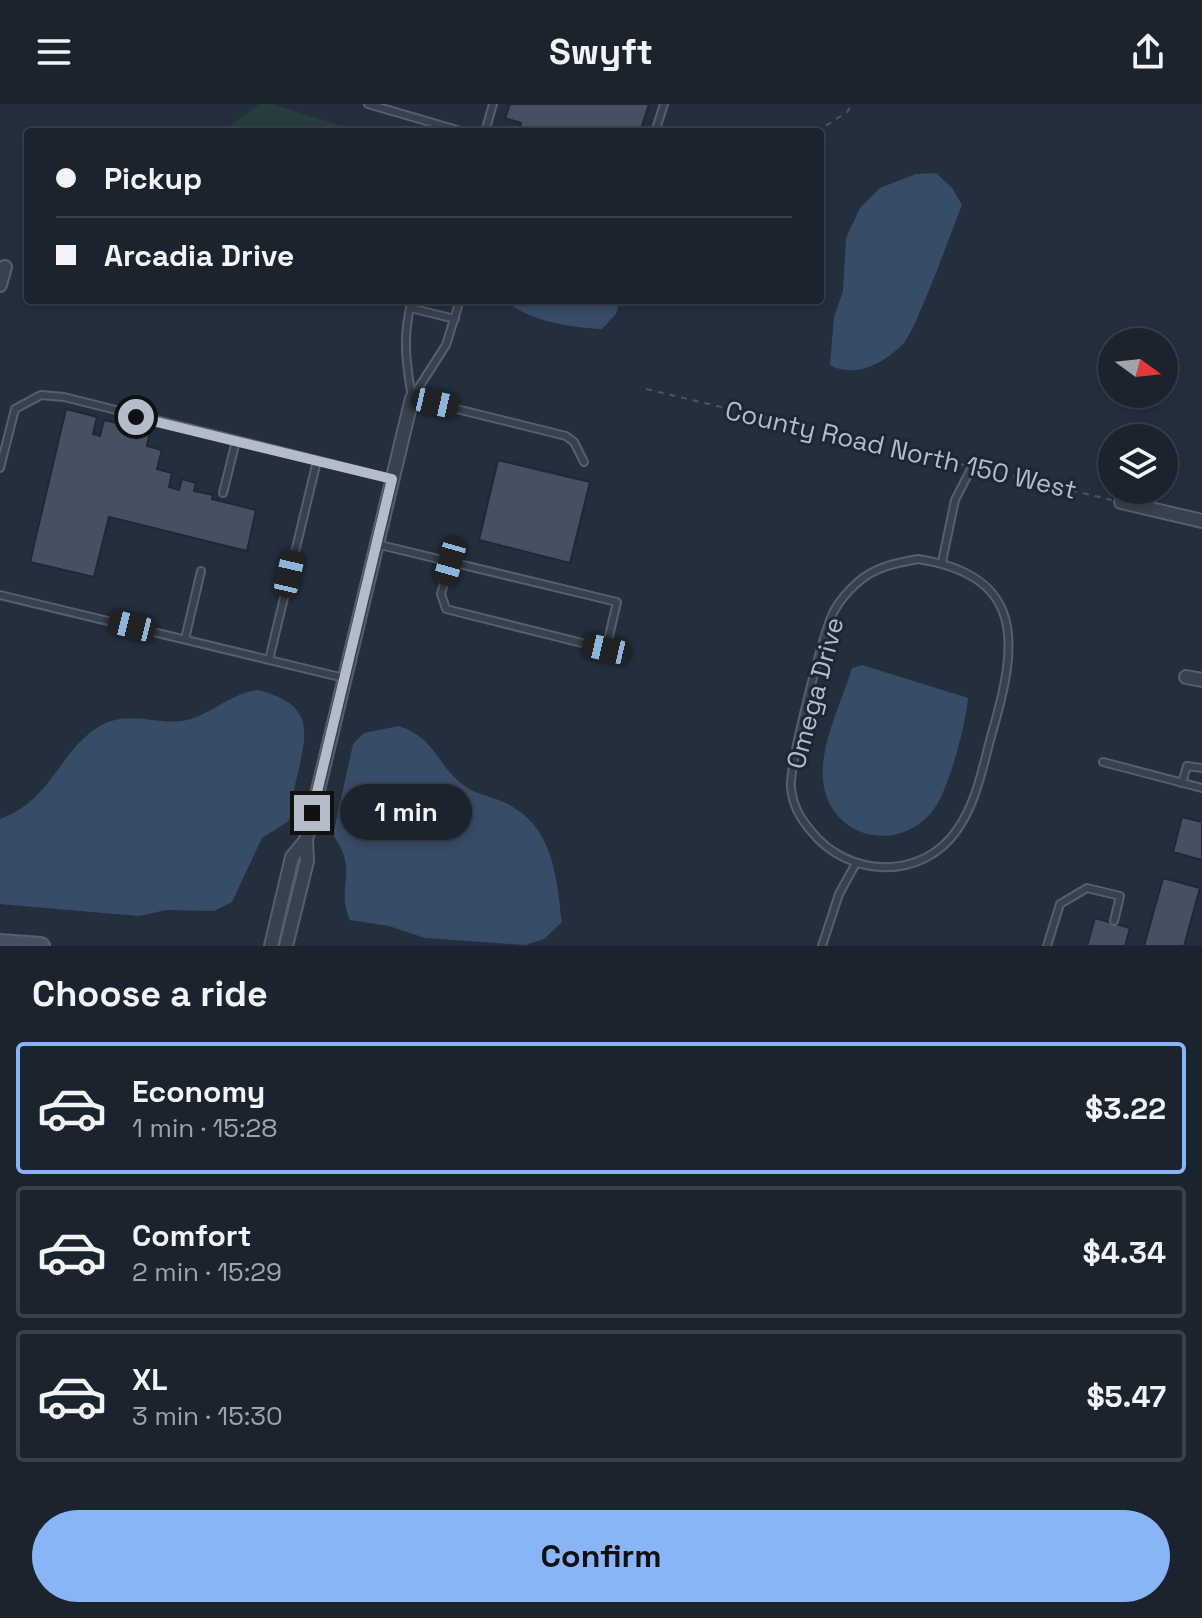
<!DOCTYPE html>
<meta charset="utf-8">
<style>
:root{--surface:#1b232e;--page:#242b36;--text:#f1f3f6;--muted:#a0a4aa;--line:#39404a;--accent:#8ab4f8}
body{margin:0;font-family:"Space Grotesk",sans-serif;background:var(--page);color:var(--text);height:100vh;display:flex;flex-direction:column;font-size:30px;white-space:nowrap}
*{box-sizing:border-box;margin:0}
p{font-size:26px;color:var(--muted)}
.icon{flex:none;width:44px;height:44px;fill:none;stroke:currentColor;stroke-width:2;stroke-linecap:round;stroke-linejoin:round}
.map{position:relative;height:842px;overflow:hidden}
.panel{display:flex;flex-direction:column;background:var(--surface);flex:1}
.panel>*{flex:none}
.top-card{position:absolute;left:24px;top:24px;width:800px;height:176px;border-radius:8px;box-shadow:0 4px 12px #0003,0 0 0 2px var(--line);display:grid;align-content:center;height:176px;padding:0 32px;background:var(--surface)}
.needle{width:52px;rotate:105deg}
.tools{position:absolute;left:1098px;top:224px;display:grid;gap:16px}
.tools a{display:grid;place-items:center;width:80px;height:80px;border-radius:50%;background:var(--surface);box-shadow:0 4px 12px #0003,0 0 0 2px var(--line);font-size:40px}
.end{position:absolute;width:36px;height:36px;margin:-18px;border:10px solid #b4bcc9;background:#111;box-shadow:0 0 0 4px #111}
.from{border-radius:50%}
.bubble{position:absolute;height:56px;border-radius:28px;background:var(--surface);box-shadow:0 4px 12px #0003,0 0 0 2px var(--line);font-size:26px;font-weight:700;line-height:56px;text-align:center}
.car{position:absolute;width:24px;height:48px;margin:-24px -12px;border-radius:10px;box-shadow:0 0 6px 2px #0007;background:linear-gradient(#222 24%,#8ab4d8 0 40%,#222 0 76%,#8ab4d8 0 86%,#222 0)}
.top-card b{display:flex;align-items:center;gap:28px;height:76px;font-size:30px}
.top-card b+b{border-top:2px solid var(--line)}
.top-card i{width:20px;height:20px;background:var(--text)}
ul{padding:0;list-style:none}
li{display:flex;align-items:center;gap:24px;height:132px;margin:0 16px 12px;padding:0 16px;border:4px solid var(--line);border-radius:8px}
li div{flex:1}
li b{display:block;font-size:30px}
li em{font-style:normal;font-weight:700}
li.on{border-color:var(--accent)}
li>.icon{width:72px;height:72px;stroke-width:1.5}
h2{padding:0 32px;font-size:36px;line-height:96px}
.button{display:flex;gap:16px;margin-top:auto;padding:16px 32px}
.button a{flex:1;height:92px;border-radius:48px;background:var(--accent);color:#111;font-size:32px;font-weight:700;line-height:92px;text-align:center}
header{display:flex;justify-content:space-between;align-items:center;height:104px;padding:0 32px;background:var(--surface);font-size:36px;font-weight:700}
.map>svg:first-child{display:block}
.green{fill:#263c3f}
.water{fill:#394c67}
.building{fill:#455162;stroke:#1f2835;stroke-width:2}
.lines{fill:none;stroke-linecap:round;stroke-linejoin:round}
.service-casing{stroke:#565f6c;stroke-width:10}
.minor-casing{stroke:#565f6c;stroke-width:16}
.secondary-casing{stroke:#565f6c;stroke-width:20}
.path{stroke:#44595c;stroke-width:2;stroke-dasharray:6 6;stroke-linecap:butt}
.service{stroke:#38414e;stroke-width:6}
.minor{stroke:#38414e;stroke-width:12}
.secondary{stroke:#465061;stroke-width:16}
.route{stroke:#b4bcc9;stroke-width:10}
.labels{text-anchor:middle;stroke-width:6;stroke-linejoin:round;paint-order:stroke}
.street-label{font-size:26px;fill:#b4bcc9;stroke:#1d2633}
</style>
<header><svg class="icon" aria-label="menu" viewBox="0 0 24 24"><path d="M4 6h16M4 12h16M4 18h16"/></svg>Swyft<svg class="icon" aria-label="share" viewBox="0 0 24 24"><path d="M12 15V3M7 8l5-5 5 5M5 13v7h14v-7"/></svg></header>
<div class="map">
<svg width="1202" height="842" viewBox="0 0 1202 842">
<rect width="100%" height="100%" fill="#242f3e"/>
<path class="green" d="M260,0h12l89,28h-141z"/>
<g class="water">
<path d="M936,69l16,15 10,17c-10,25 -46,125 -59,139 -19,19 -48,35 -73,21l4,-48 9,-26 3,-53 14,-30 20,-20 36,-14z"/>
<path d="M505,196h115l-4,14 -14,15c-28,-1 -76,-8 -97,-29z"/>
<path d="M862,561l106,33c-2,26 -20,96 -37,115 -37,42 -103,23 -108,-33 -3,-36 19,-79 29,-112z"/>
<path d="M258,586c56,15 50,39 39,87 -4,14 -5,29 -8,44l-27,17 -30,64 -18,9 -48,-1 -27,6 -139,-12v-85c48,-17 56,-59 91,-87 36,-28 65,-3 100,-13 24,-8 42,-26 67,-29z"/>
<path d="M399,622c37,13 36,36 63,58 12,10 25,11 39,17 52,22 55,72 61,121l-18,17 -19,6 -100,-7 -36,-12 -39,-6c-15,-34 10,-48 -17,-85l20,-91 11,-11z"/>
</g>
<g class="building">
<path d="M510,0h139l-9,28h-121l2,-9 -16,-5z"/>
<path d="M66,305l31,8 -4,17 7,2 4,-16 46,11 -3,15 15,4 -5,19 15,4 -3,14 10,3 3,-11 14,4 -2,8 19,4 -1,4 44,11 -9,41 -138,-34 -15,60 -64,-15z"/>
<path d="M498,356l92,22 -20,81 -91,-23z"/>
<path d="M1182,713l20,5v38l-29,-8z"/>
<path d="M1163,774l37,10 -16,58h-40z"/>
<path d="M1095,814l35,10 -5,18h-38z"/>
</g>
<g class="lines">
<g class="service-casing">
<g id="service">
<path d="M368,0l96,28"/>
<path d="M485,28l8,-28"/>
<path d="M655,28l9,-28"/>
<path d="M412,196c-10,36 -6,62 0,98l34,-53 14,-45"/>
<path d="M410,204l45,11"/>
<path d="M412,294l154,38 8,6 10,20"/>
<path d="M0,364l15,-59 26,-14 23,2 328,82"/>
<path d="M223,389l13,-52"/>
<path d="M376,440l241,58 -11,47 -160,-40 -5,-15 9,-32"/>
<path d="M918,455c110,17 99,88 74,174 -9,32 -15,69 -35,97 -35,51 -109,48 -146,1 -11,-13 -18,-25 -20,-43 -2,-22 32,-156 43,-177 5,-9 15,-21 23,-28 17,-16 39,-20 61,-24z"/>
<path d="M942,458l13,-62 17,-33"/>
<path d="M0,491l344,83"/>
<path d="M185,535l16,-68"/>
<path d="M269,556l48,-199"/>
<path d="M1103,658l99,26"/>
<path d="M1182,679l5,-17 15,2"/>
<path d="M822,842l17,-52 16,-29"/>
<path d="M1047,842l13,-42 27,-16 33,8 -6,25"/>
</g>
</g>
<g class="minor-casing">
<g id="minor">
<path d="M0,181l5,-18"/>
<path d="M1121,398l81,19"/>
<path d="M1186,573l16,3"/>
<path d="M271,842l21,-89 14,-17 106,-442"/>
<path d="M286,842l21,-85 -1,-21"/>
</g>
</g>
<g class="secondary-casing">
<path id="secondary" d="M0,839l41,3"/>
</g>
<g class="path">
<path d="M816,28l31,-20 6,-8"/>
<path d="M646,285l318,76"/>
<path d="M978,364l134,32"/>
</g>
<use href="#service" class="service"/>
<use href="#minor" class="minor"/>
<use href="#secondary" class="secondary"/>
</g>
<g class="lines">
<path class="route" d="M136,313l256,62 -80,334"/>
</g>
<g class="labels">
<g class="street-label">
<text transform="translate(901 346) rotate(13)" y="9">County Road North 150 West</text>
<text transform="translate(815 589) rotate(-75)" y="9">Omega Drive</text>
</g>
</g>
</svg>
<div class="tools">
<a><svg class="needle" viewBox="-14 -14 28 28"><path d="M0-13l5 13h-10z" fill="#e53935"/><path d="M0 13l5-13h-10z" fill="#a0a4aa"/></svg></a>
<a><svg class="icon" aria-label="layers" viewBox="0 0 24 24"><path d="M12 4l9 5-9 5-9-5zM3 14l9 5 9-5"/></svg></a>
</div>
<i class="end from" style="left:136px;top:313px"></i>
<i class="end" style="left:312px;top:709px"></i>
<div class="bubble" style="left:340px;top:680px;width:132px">1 min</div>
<i class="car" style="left:435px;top:299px;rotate:103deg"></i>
<i class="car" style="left:450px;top:458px;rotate:196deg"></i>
<i class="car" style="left:289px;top:470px;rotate:13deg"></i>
<i class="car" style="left:132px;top:522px;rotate:284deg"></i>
<i class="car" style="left:606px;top:545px;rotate:283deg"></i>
<div class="top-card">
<b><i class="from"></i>Pickup</b>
<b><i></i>Arcadia Drive</b>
</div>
</div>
<section class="panel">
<h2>Choose a ride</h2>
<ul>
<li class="on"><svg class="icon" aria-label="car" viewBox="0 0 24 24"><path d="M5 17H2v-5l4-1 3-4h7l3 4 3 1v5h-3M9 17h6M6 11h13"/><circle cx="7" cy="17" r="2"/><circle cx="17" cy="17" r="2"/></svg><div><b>Economy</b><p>1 min · 15:28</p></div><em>$3.22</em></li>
<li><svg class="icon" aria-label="car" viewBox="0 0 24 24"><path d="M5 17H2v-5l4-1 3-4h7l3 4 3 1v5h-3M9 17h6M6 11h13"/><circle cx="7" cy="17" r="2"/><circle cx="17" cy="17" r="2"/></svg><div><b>Comfort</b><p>2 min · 15:29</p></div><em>$4.34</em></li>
<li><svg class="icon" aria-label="car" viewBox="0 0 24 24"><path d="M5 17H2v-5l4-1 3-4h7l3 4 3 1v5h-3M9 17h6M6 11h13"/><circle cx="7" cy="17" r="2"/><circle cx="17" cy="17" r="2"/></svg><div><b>XL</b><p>3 min · 15:30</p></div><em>$5.47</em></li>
</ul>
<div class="button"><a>Confirm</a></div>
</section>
